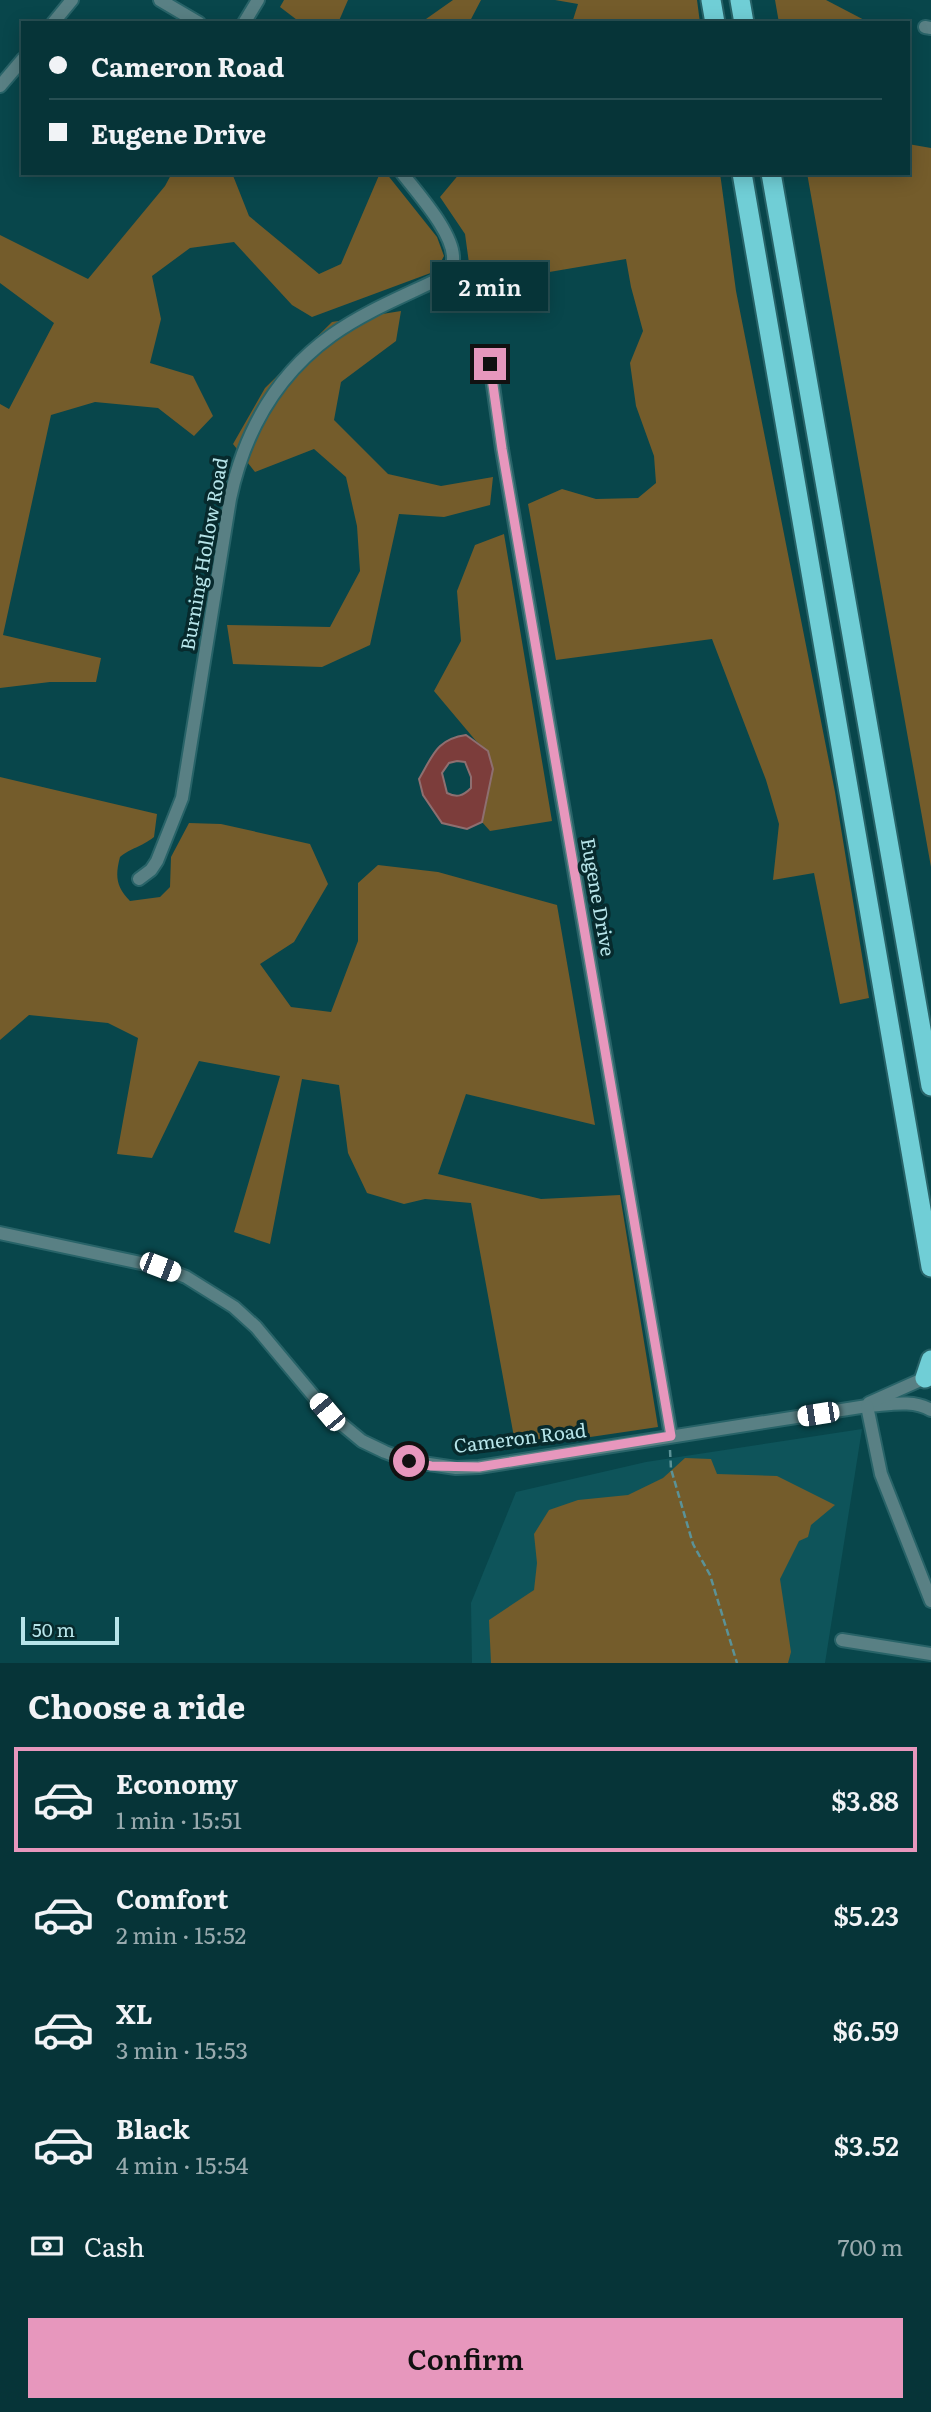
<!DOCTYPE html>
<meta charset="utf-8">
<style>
:root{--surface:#063438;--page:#0f3c40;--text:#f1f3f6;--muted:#98aaae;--line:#274f53;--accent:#e797bd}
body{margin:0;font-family:Literata,serif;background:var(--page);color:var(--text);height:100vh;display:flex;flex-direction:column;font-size:26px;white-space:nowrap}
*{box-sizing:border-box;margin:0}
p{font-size:23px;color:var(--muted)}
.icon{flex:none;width:38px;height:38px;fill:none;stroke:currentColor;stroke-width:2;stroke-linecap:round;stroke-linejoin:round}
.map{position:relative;height:1663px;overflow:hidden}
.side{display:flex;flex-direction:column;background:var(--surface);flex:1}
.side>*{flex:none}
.top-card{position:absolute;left:21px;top:21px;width:889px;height:154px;border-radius:0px;box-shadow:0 4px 18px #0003,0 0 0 2px var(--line);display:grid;align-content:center;height:154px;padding:0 28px;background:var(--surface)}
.scale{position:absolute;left:21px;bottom:18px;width:98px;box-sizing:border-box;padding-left:7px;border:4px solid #b7e5ea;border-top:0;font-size:19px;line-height:24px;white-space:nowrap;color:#b7e5ea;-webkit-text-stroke:5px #072a2d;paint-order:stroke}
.end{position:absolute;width:32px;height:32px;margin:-16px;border:9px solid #e797bd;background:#111;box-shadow:0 0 0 4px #111}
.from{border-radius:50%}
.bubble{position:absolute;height:49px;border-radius:0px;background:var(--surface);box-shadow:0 4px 18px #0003,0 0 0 2px var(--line);font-size:23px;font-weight:600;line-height:49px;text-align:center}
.car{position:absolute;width:21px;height:42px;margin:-21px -10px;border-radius:9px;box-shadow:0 0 5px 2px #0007;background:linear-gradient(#fff 24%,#345 0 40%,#fff 0 76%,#345 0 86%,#fff 0)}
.top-card b{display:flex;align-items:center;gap:24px;height:66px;font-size:26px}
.top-card b+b{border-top:2px solid var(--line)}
.top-card i{width:18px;height:18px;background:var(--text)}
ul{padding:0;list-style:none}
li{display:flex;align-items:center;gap:21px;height:105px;margin:0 14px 10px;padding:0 14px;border:4px solid transparent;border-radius:0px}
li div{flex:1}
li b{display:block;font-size:26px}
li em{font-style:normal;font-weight:600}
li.current{border-color:var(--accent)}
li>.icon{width:63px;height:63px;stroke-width:1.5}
h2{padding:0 28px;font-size:32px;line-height:84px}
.pay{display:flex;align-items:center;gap:18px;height:77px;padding:0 28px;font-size:26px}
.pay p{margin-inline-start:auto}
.cta{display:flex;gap:14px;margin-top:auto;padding:14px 28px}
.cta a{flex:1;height:80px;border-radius:0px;background:var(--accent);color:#111;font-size:28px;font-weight:600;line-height:80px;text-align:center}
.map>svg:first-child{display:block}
.built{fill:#0e545a}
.green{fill:#745c2b}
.water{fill:#7c3d3b;stroke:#8e6f70;stroke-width:2;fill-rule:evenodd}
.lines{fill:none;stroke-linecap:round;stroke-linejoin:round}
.minor-casing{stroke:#286368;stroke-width:16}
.trunk-casing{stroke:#286368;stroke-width:23}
.path{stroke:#5b9297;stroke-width:2.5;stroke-dasharray:7 3.5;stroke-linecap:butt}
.minor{stroke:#598084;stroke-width:12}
.trunk{stroke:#70ced6;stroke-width:19}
.route{stroke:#e797bd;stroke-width:9}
.labels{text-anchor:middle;stroke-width:7;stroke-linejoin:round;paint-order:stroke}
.street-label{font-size:19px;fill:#b7e5ea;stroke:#072a2d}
</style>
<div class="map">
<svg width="931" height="1663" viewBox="0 0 931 1663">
<rect width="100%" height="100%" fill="#08464b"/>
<path class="built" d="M862,1429l-37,234h-353l-1,-60 45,-111 130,-30z"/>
<g class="green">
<path d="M284,0h64l-10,23h-37l-21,-16z"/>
<path d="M453,0h28l-12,23h-63l20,-4z"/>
<path d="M555,0h142l3,23h-128l6,-19z"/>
<path d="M775,0h51l44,23h-91z"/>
<path d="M908,144l23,4v719l-124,-694h101z"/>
<path d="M172,173h60l17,43 70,58 22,-10 39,-91h6l51,64 7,19 -8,15 -124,46 -20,-12 -58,-63 -44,6 -38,28 9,43 -11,44 43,13 20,40 -19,20 -36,-28 -63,-6 -44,13 -48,220 98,23 -5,24h-46l-50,6v-284l9,5 45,-86 -54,-40v-48l88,44 77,-93z"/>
<path d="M460,173h260l16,118 99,501 34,206 -29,6 -26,-131 -41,7 6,-56 -13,-44 -54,-141 -156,21 -28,-156 34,-15 34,10 42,-1 18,-15 -2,-27 -18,-50 -6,-43 13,-32 -12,-44 -5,-28 -154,26 -7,-51 -25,-37z"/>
<path d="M401,311l-5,30 -55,41 -7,38 54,54 53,12 52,-9 -3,28 -46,12 -45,-3 -29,131 -48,22 -89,-3 -6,-39 103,2 30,-56 -3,-45 -11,-49 -32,-28 -59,23 -22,-28 32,-56 67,-66z"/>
<path d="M504,534l48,287 -62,10 -8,-9 6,-26v-45l-12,-10 -42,-50 27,-50 -4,-50 18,-46z"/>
<path d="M0,777l157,37 -3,23c-14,11 -22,10 -34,20 -5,19 -4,30 10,44l30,-4 10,-10 1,-30 18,-34 32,1 89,20 18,40 -34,58 -34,22 31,43 40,5 27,-71v-58l20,-18 60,7 119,33 38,220 -129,-31 -28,80 103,25 79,-4 38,232 -142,21 -45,-245 -46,-4 -21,5 -37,-11 -19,-40 -9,-68 -37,-6 -32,165 -36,-12 46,-156 -81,-15 -47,97 -35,-4 21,-116 -30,-15 -79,-8 -29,25z"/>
<path d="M685,1458l26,1 6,15 60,2 58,29 -24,20 -3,12 -9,4 -19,38 11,73 -3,11h-297l-2,-43 45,-30 3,-27 -3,-29 15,-24 29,-10 50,-5 35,-17z"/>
</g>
<path class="water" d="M466,735l22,16 5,18 -11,53 -15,7 -25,-6 -19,-28 -4,-16c14,-24 18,-40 47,-44zM457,761l8,1 6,15v11c-8,8 -14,10 -24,5l-5,-20 7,-10z"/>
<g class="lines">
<g class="minor-casing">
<g id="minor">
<path d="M160,0l39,23"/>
<path d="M53,23l19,-23"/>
<path d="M244,23l14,-23"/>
<path d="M925,27l6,1"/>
<path d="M0,86l23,-27"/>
<path d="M490,364l12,85 169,987"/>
<path d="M139,879l12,-9 6,-9 25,-63 48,-299c14,-66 46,-124 102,-164 35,-25 77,-41 115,-60 2,-5 6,-10 6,-15 2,-26 -36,-67 -51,-87"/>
<path d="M0,1233l160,34 26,10 48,30 22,20 71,85 35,29 23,11 24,9 47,7 23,-1 388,-61c21,-1 45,-7 64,4"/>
<path d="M869,1403l56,-25"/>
<path d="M867,1406l14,68 50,127"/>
<path d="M842,1640l89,14"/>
</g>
</g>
<g class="trunk-casing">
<g id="trunk">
<path d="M711,0l4,23"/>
<path d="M740,0l4,23"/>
<path d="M742,173l189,1094"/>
<path d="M771,173l160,913"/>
<path d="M925,1378l6,-18"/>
</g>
</g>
<path class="path" d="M670,1450l1,19 22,75 17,31 27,88"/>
<use href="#minor" class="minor"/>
<use href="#trunk" class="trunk"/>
</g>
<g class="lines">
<path class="route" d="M409,1461l22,5 48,1 192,-31 -169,-987 -12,-85"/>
</g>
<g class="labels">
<g class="street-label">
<text transform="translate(204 554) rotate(-80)" y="7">Burning Hollow Road</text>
<text transform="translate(598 897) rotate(80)" y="7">Eugene Drive</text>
<text transform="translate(520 1438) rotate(-7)" y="7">Cameron Road</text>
</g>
</g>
</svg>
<div class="scale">50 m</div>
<i class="end from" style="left:409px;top:1461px"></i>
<i class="end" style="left:490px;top:364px"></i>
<div class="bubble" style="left:432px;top:262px;width:116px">2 min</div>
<i class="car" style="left:160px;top:1267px;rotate:111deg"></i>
<i class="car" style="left:327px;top:1412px;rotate:320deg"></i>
<i class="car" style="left:818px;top:1414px;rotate:261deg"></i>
<div class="top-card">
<b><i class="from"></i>Cameron Road</b>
<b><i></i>Eugene Drive</b>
</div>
</div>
<section class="side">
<h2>Choose a ride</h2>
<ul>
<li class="current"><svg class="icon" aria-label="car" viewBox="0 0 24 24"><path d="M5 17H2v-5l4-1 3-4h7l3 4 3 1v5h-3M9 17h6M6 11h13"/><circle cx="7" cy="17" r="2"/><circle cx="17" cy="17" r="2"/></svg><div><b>Economy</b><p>1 min · 15:51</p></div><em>$3.88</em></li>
<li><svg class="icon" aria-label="car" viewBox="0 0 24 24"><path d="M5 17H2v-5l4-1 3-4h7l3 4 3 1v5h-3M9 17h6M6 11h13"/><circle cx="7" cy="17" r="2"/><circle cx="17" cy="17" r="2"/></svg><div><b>Comfort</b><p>2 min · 15:52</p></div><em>$5.23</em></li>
<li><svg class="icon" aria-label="car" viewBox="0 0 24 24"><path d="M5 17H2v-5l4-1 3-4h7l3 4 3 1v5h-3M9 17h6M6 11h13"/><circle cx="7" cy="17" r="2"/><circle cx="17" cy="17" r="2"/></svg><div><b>XL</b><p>3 min · 15:53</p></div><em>$6.59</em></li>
<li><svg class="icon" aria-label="car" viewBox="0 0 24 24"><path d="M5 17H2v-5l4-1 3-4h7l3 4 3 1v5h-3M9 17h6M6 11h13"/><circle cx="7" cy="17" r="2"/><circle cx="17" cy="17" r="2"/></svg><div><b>Black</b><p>4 min · 15:54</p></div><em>$3.52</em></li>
</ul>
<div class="pay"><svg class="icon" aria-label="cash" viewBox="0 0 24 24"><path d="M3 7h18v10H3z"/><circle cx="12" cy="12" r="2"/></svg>Cash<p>700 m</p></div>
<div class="cta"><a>Confirm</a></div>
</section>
